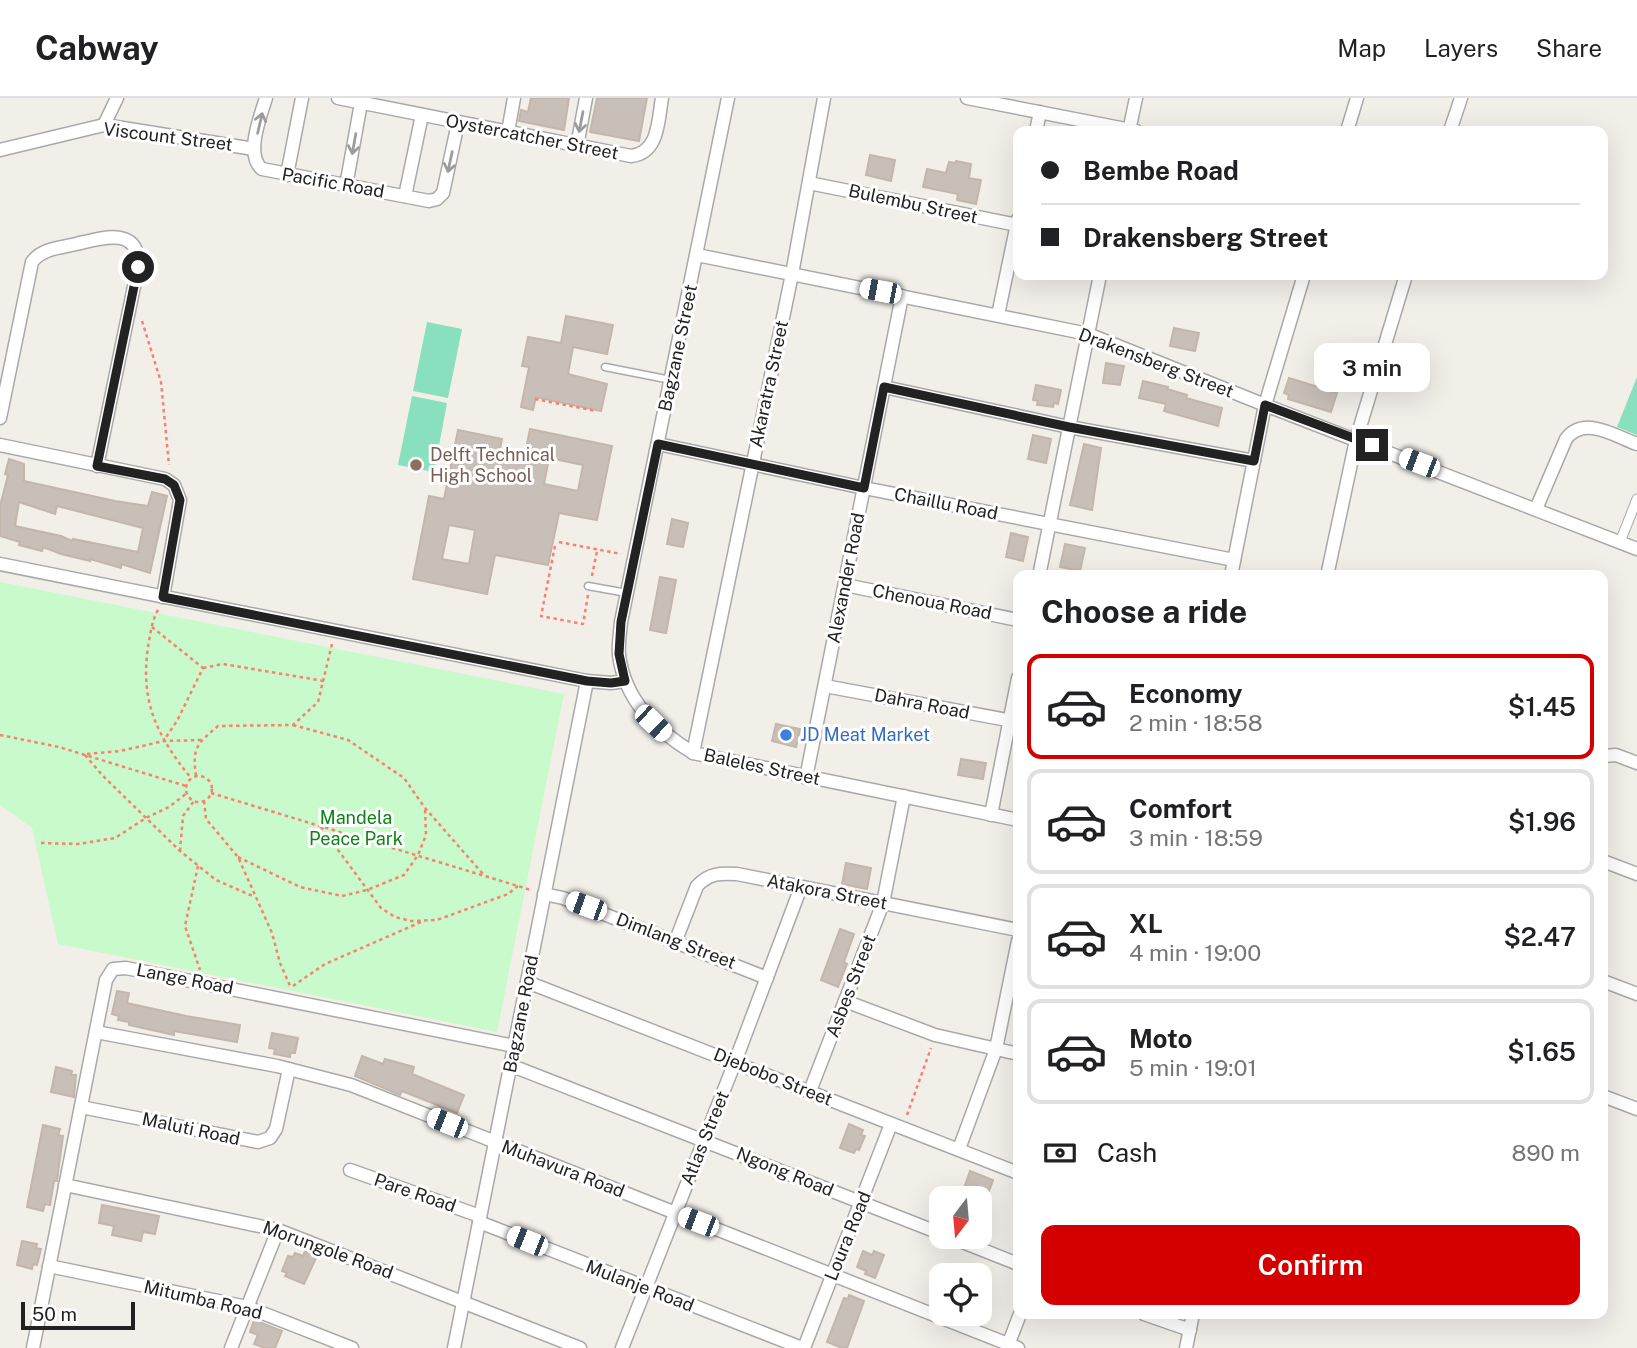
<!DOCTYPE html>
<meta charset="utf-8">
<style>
:root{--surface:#fff;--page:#f2f2f2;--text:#202124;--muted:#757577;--line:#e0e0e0;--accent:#d40000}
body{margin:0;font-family:"Public Sans",sans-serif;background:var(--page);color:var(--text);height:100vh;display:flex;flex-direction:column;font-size:26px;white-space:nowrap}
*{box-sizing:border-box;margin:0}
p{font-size:23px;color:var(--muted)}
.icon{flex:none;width:38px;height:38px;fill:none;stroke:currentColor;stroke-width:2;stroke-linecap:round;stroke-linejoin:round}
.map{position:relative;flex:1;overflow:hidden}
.details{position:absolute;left:1013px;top:472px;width:595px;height:749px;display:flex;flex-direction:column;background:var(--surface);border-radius:14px;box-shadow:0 7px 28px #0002}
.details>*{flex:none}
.guide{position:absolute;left:1013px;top:28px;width:595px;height:154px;border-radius:14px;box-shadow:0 7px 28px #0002;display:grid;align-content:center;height:154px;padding:0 28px;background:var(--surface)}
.needle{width:46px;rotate:196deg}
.fabs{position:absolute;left:929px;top:1088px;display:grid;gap:14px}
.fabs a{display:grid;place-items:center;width:63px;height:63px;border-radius:14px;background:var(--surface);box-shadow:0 7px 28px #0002;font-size:35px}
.scale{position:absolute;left:21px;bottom:18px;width:114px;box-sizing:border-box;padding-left:7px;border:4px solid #222;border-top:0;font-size:19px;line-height:24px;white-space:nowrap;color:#222;-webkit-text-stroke:5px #fff;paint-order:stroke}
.end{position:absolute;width:32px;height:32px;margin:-16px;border:9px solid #222;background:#fff;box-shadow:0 0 0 4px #fff}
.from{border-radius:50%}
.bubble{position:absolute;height:49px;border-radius:14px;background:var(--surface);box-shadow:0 7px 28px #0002;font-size:23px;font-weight:600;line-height:49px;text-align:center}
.car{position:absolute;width:21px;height:42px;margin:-21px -10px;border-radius:9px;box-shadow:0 0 5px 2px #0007;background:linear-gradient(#fff 24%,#345 0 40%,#fff 0 76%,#345 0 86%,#fff 0)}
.guide b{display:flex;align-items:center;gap:24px;height:66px;font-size:26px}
.guide b+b{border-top:2px solid var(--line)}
.guide i{width:18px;height:18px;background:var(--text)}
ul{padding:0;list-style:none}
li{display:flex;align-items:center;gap:21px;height:105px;margin:0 14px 10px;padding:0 14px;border:4px solid var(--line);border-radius:14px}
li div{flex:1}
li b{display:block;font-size:26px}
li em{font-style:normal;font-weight:600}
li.on{border-color:var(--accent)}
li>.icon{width:63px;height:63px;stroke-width:1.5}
h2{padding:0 28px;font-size:32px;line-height:84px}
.pay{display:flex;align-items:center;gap:18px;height:77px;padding:0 28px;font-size:26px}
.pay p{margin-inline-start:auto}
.button{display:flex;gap:14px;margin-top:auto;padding:14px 28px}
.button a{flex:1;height:80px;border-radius:14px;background:var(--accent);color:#fff;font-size:28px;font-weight:600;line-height:80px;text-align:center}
header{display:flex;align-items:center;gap:42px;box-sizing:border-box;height:98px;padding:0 35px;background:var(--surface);border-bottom:2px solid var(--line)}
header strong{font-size:33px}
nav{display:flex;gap:38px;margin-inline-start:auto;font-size:24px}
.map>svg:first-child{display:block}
.park{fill:#c8facc}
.pitch{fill:#88e0be}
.building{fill:#c7bfb8;stroke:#c4b6ab;stroke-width:2;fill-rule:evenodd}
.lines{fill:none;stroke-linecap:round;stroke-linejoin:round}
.service-casing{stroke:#a9a9a9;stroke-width:9}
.pedestrian-casing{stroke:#a9a9a9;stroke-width:11}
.minor-casing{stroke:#a9a9a9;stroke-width:15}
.path{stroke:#fa8072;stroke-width:2.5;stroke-dasharray:3.5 3.5;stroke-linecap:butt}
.service{stroke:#fff;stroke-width:6}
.pedestrian{stroke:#fff;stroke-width:9}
.minor{stroke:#fff;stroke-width:12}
.oneway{stroke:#9c9c9c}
.route{stroke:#222;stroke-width:9}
.education-dot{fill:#8d6e63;stroke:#fff;stroke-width:2.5}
.shop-dot{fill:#3f7fe0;stroke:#fff;stroke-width:2.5}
.labels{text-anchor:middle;stroke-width:6;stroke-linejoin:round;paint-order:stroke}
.street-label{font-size:18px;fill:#222;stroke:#fff}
.education-label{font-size:18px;fill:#785e54;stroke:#fff;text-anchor:start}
.shop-label{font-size:18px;fill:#366cbe;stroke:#fff;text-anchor:start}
.park-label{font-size:18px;fill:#0c8416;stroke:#fff}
</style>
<header>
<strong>Cabway</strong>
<nav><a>Map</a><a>Layers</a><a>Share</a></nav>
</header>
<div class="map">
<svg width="1637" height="1250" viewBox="0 0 1637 1250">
<rect width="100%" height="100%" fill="#f2efe9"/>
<path class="park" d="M0,484l564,112 -67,338 -439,-88 -26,-116 -32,-23z"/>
<g class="pitch">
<path d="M427,224l35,7 -14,69 -35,-7z"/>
<path d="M1637,279v58l-20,-8z"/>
<path d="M412,298l35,7 -13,69 -36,-7z"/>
</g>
<g class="building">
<path d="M531,0h38l-5,32 -45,-9 2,-11 7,2z"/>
<path d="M597,0h50l-8,43 -49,-9z"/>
<path d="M870,57l25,5 -4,21 -25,-6z"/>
<path d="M956,63l15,3 -2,14 12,2 -5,24 -19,-4 1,-6 -35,-7 4,-18 19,4 3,-11 6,1z"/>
<path d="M566,218l47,9 -6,29 -34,-7 -5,27 39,10 -6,27 -65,-14 -3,13 -12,-3 8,-40 -7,-1 6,-29 33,6z"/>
<path d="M1174,230l25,5 -4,18 -25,-5z"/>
<path d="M1106,265l18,3 -4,19 -17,-2z"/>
<path d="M1289,280l48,15 -6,19 -43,-13 1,-4 -5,-2z"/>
<path d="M1143,283l25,6 -1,2 20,6 -1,3 36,10 -4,18 -54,-15 2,-7 -27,-6z"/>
<path d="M1036,287l25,5 -3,14 -4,-1 -1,4 -16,-2 1,-4 -5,-1z"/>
<path d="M530,331l82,17 -15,74 -38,-7 -11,52 -53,-10 -8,39 -74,-15 16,-83 15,3 14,-69 44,9 -2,10 25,5zM549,360l34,7 -5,26 -34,-7zM449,427l26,5 -6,34 -27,-5z"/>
<path d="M1033,337l18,4 -5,24 -18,-4z"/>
<path d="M1084,346l17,4 -9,62 -22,-5z"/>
<path d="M9,361l15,5v17l91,20 33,5 4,-14 15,4 -17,77 -29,-9v4l-31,-9v2l-29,-7 -18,-7 -1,4 -23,-6 1,-3 -20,-6v-30l8,-31 -3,-1zM19,404l36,12 2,-8 86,22 -5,24 -65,-13 -1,2 -11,-5 -46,-10z"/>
<path d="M672,421l16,4 -5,24 -16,-3z"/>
<path d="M1011,435l17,4 -5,24 -17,-4z"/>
<path d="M1065,446l20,4 -5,23 -20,-4z"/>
<path d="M660,479l16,3 -10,53 -16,-3z"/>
<path d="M776,626l24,5 -4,18 -24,-6z"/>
<path d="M961,661l25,4 -3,16 -25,-4z"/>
<path d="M846,765l25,5 -4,21 -25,-5z"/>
<path d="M840,831l14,5 -10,28 3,2 -9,23 -17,-7z"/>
<path d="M117,893l12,2 -2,10 59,13 54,9 -3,17 -63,-11v4l-45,-10v-3l-11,-2 1,-4 -7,-2z"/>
<path d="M272,935l26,5 -3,15h-5v4l-16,-3 1,-5 -6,-1z"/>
<path d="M362,958l21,8 2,-5 29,8 -2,7 52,21 -7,18 -55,-22 -2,4 -45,-19z"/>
<path d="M56,969l16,4 -1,4h5l-2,22 -23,-5z"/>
<path d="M849,1026l14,6 -2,5 4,1 -6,14 -3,-1 -2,4 -14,-5z"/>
<path d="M43,1027l17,4 -2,6 5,1 -6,45h-3l-4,24 -5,-1 -2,7 -16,-4z"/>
<path d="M970,1073l23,9 -7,20 -23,-9z"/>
<path d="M102,1107l57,11 -4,18 -12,-2 -2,9 -29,-6 2,-9 -15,-3z"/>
<path d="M22,1143l15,3 -1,4 5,1 -4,16 -4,-1 -1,5 -15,-4z"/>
<path d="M305,1153l12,5 -13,28 -19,-8 2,-3 -5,-2 6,-15 5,1 2,-4 8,3z"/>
<path d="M863,1153l9,4 2,-4 10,4 -9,23 -10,-4 1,-3 -9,-4z"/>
<path d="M849,1197l15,6 -17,47h-5l-15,-6 17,-44 4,1z"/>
<path d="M254,1222l28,11 -7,17h-10l-11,-4 4,-9 -8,-3z"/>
</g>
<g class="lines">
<g class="service-casing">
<g id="service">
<path d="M605,269l66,13"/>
<path d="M588,488l39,7"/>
</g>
</g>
<g class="pedestrian-casing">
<path id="pedestrian" d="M1620,444l17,-43"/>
</g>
<g class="minor-casing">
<g id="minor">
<path d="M266,0c-6,19 -21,57 -4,71l167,32 8,-2 6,-6 15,-70"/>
<path d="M338,0l293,58c28,-3 27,-35 31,-58"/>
<path d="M728,0l-107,524c-1,11 -3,23 -2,33 6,46 37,75 74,98l325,67"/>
<path d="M967,0l169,33"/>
<path d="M104,27l13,-27"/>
<path d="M1036,33l4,-19"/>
<path d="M1129,33l7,-33"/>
<path d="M1347,33l10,-33"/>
<path d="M1450,33l11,-33"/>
<path d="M508,34l6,-34"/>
<path d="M577,48l9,-48"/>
<path d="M0,52l104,-25 150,24"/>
<path d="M287,77l15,-77"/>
<path d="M809,85l208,42"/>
<path d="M346,88l15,-83"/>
<path d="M405,98l17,-81"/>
<path d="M697,157l391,79 177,71 372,144"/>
<path d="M998,217l20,-96"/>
<path d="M884,289l185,40 185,34"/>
<path d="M0,320l32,-156c10,-14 29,-14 44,-18 25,-6 64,-19 62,23l-41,199"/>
<path d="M658,346l206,44 370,72"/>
<path d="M0,347l165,34 9,6 6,15 -17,97"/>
<path d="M1536,411l30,-70c18,-24 49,-3 71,5"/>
<path d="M0,466l587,117 24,2 14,-2"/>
<path d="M1039,478l61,-301"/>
<path d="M1231,478l34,-171 39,-130"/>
<path d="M1327,478l29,-136 50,-165"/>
<path d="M845,487l173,35"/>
<path d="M825,588l193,36"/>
<path d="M693,655l99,-479 32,-176"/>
<path d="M1603,658l13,-1 21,8"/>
<path d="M806,680l96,-482"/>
<path d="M991,717l27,-137"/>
<path d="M1603,763l34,13"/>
<path d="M544,796l19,4 204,80"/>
<path d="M676,842l21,-54c12,-13 24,-13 40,-12l281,56"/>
<path d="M1603,883l34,13"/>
<path d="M527,884l491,191"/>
<path d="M845,903l90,34 83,19"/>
<path d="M96,934l181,34 74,19 667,263"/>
<path d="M510,967l432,169"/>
<path d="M810,993l73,-188 21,-107"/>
<path d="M1603,998l34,13"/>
<path d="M81,1009l177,35 12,-4 6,-9 13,-60"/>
<path d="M959,1051l37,-100 22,-108"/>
<path d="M350,1072l130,46"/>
<path d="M65,1087l213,45 302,118"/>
<path d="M479,1124l323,126"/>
<path d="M950,1139l68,27"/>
<path d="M49,1168l198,41 105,41"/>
<path d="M1144,1216l46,16"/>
<path d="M33,1250l73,-368 7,-11 13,-1 388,78"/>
<path d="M231,1250l47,-118"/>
<path d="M454,1250l133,-667"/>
<path d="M622,1250l113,-286 66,-175"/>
<path d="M804,1250l87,-224"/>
<path d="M1007,1250l13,-34"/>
<path d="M1186,1250l7,-34"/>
</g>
</g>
<g class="path">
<path d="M142,223l19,61 8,83"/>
<path d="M535,301l61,12"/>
<path d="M559,444l62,12"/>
<path d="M555,448l-14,70 42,8 5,-29"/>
<path d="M592,478l5,-25"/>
<path d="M158,512c-6,10 -8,25 -10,37 -8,55 9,89 43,131"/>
<path d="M152,529l51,41 -26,53 -13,19"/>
<path d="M203,570l20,-4 101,17"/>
<path d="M293,627l55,15 56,38 21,30 58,66"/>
<path d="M0,637l59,12 127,39"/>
<path d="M87,656l33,-3 44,-10 38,-1"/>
<path d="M85,657l18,21 77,75 36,29 39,17"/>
<path d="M196,678c-4,-29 1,-32 22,-50l75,-1 25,-23 14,-58"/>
<circle cx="199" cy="691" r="13"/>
<path d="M211,695l320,97"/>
<path d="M204,703l2,18 32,38 34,76 8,30 11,25"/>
<path d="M321,729l60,81 14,9 16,4 26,-1 71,-26 10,-8"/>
<path d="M41,745l37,1 37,-6 31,-20 23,-11 18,-14"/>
<path d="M180,753l3,-35 11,-15"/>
<path d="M238,759l62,30 42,9 25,-6 37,-15 14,-20 8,-20 -1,-27"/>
<path d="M198,768l-13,60 15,44"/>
<path d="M293,888l32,-22 96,-42"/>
<path d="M907,1017l24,-67"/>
</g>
<use href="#service" class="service"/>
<use href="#pedestrian" class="pedestrian"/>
<use href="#minor" class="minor"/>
</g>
<defs><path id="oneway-shaft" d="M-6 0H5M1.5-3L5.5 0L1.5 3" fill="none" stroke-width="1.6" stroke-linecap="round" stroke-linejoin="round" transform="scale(1.75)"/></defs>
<g class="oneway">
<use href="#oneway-shaft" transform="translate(581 24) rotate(101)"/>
<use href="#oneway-shaft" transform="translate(260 25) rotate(-77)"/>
<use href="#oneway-shaft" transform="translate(354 46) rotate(100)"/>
<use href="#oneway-shaft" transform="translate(450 64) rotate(102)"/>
</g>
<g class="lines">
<path class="route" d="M138,169l-41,199 68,13 9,6 6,15 -17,97 424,84 24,2 14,-2 -6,-27 2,-32 37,-178 206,44 20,-101 185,40 185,34 11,-56 107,40"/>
</g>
<circle class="education-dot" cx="416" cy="367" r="7"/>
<circle class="shop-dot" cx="786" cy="637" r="7"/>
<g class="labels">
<g class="street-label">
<text transform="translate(168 39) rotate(7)" y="6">Viscount Street</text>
<text transform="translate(532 39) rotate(11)" y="6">Oystercatcher Street</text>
<text transform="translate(333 85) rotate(10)" y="6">Pacific Road</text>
<text transform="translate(913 106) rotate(12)" y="6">Bulembu Street</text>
<text transform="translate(678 250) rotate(-78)" y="6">Bagzane Street</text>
<text transform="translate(1156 265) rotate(21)" y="6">Drakensberg Street</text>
<text transform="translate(769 286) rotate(-78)" y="6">Akaratra Street</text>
<text transform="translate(946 406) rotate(11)" y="6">Chaillu Road</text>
<text transform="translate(846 480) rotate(-79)" y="6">Alexander Road</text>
<text transform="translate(932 504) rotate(11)" y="6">Chenoua Road</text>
<text transform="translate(922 606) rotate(11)" y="6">Dahra Road</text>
<text transform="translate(762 669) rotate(12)" y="6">Baleles Street</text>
<text transform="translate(827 794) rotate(11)" y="6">Atakora Street</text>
<text transform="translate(676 843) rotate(21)" y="6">Dimlang Street</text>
<text transform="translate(185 881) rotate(11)" y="6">Lange Road</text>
<text transform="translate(851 888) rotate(-69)" y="6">Asbes Street</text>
<text transform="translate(521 916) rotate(-79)" y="6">Bagzane Road</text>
<text transform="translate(773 979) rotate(22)" y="6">Djebobo Street</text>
<text transform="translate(191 1031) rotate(12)" y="6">Maluti Road</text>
<text transform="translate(705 1040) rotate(-68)" y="6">Atlas Street</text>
<text transform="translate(563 1071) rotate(21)" y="6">Muhavura Road</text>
<text transform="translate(785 1074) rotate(22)" y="6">Ngong Road</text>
<text transform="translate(415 1095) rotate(19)" y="6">Pare Road</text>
<text transform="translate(848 1138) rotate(-68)" y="6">Loura Road</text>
<text transform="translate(328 1152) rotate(20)" y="6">Morungole Road</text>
<text transform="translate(640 1188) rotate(21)" y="6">Mulanje Road</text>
<text transform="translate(203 1202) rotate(13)" y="6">Mitumba Road</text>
</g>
<g class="education-label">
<text x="430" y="363">Delft Technical<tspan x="430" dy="21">High School</tspan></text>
</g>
<g class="shop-label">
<text x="800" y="643">JD Meat Market</text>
</g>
<g class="park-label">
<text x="356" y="726">Mandela<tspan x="356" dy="21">Peace Park</tspan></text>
</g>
</g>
</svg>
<div class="fabs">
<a><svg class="needle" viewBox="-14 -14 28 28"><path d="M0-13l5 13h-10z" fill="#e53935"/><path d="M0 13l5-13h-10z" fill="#757577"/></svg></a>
<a><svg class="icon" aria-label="locate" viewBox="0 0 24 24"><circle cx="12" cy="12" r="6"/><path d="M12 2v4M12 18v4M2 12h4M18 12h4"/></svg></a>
</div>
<div class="scale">50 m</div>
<i class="end from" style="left:138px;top:169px"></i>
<i class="end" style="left:1372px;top:347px"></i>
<div class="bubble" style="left:1314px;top:245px;width:116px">3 min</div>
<i class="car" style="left:880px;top:193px;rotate:281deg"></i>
<i class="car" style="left:1419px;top:365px;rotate:291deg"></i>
<i class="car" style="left:653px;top:625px;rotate:134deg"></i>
<i class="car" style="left:586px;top:808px;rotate:290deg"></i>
<i class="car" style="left:447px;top:1025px;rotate:292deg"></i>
<i class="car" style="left:698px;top:1124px;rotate:291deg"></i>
<i class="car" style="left:527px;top:1143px;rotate:292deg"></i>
<div class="guide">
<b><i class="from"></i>Bembe Road</b>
<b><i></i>Drakensberg Street</b>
</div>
<section class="details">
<h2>Choose a ride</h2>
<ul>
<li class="on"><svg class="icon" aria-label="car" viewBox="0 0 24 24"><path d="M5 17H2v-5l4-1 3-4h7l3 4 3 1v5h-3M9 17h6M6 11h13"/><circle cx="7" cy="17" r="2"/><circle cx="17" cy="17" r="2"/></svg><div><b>Economy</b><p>2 min · 18:58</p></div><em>$1.45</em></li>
<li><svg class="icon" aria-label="car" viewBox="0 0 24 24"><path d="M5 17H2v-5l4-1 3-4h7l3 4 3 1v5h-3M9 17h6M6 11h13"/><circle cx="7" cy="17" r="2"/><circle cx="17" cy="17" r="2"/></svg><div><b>Comfort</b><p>3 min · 18:59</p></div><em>$1.96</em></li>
<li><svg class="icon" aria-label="car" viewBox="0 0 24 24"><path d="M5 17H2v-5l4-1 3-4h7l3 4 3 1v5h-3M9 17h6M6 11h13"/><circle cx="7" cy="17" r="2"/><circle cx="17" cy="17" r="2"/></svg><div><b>XL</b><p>4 min · 19:00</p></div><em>$2.47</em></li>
<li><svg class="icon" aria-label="car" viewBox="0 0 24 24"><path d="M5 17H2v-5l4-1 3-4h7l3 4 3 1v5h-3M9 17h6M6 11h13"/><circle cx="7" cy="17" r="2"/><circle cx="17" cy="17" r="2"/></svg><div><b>Moto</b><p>5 min · 19:01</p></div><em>$1.65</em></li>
</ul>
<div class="pay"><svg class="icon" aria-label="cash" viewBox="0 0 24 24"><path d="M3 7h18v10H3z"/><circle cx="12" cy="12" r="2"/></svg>Cash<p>890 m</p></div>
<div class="button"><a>Confirm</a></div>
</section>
</div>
